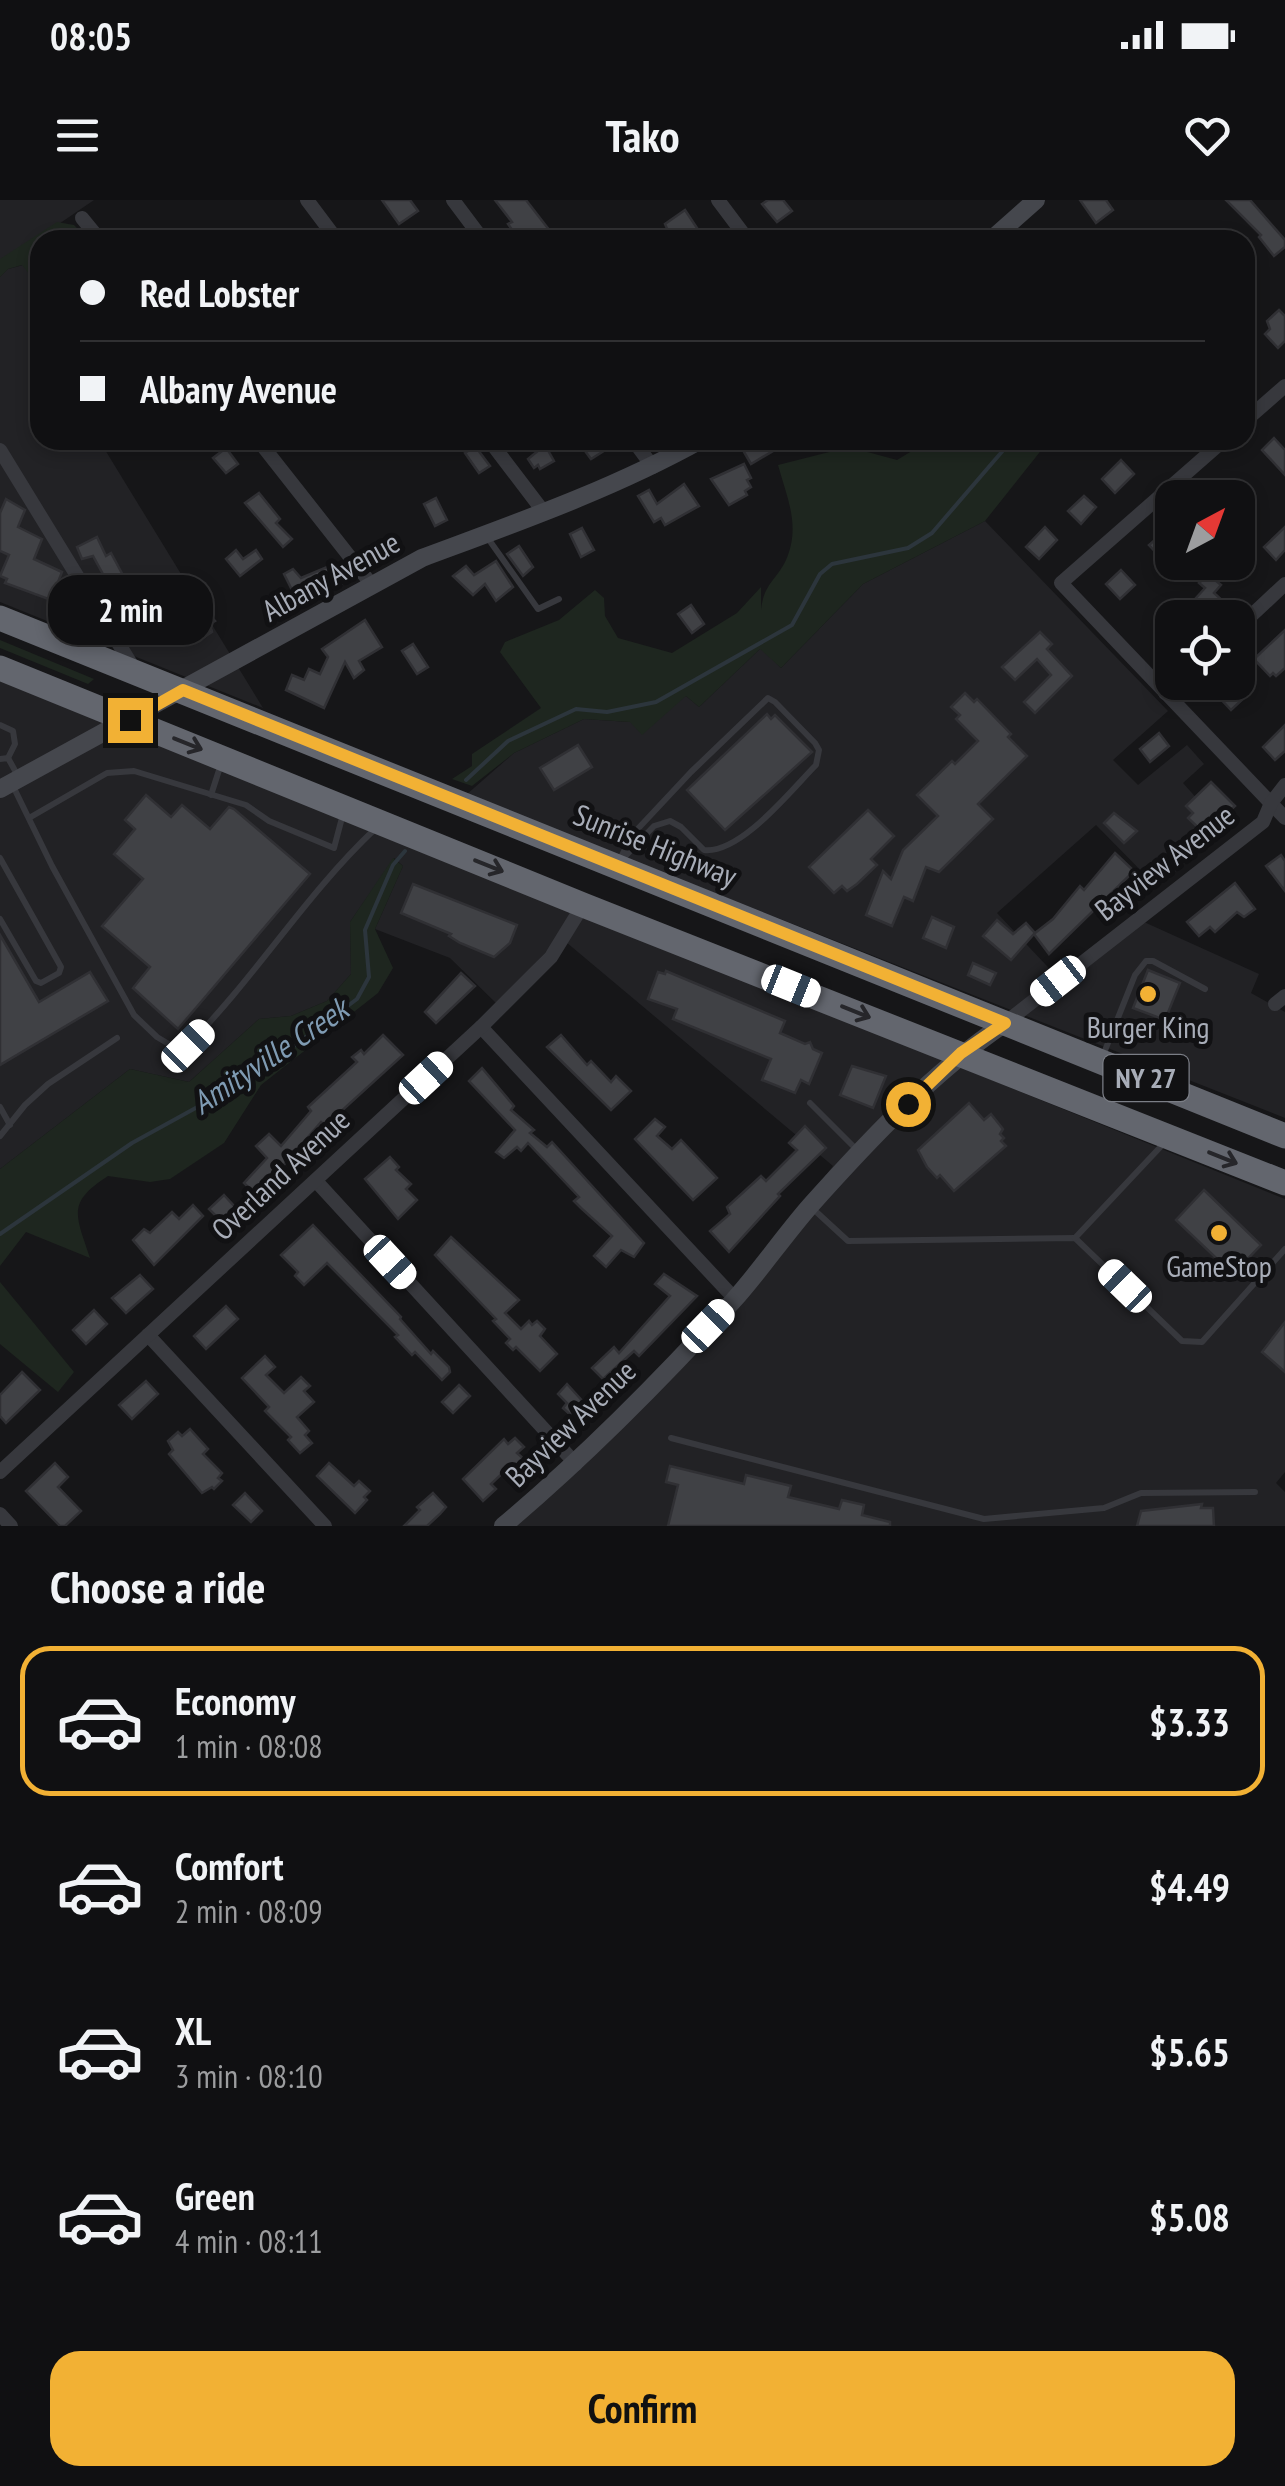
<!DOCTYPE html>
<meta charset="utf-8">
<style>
:root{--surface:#101012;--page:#19191b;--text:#f1f3f6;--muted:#9c9d9f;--line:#303032;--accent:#f2b134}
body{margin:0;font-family:"PT Sans Narrow",sans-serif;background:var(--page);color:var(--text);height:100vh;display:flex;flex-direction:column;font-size:38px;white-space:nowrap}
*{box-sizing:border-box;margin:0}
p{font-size:32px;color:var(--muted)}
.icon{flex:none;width:55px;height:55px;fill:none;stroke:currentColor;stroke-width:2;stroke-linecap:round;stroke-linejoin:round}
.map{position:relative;height:1326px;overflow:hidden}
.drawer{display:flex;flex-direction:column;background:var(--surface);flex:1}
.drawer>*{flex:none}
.guide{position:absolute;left:30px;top:30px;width:1225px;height:220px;border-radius:30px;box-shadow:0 5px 15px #0003,0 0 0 2px var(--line);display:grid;align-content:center;height:220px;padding:0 50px;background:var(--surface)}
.needle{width:65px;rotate:41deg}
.buttons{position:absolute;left:1155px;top:280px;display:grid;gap:20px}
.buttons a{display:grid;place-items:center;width:100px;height:100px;border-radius:20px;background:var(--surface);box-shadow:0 5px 15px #0003,0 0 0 2px var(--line);font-size:50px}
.end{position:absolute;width:45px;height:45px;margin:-22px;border:12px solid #f2b134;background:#111;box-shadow:0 0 0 5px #111}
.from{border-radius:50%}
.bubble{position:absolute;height:70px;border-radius:30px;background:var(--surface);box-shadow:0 5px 15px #0003,0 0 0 2px var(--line);font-size:32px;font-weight:600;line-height:70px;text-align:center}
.car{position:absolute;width:30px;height:60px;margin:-30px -15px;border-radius:12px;box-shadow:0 0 8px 2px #0007;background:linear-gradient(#fff 24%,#345 0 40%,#fff 0 76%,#345 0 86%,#fff 0)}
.guide b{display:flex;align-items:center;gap:35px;height:95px;font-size:38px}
.guide b+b{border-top:2px solid var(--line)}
.guide i{width:25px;height:25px;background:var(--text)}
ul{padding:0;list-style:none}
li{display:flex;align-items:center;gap:30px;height:150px;margin:0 20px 15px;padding:0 30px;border:5px solid transparent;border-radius:30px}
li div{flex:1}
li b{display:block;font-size:38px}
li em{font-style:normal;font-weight:600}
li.on{border-color:var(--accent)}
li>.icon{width:90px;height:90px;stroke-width:1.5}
h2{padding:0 50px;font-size:45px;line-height:120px}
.button{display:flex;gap:20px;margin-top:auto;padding:20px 50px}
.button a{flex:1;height:115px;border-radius:30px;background:var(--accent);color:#111;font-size:40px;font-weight:600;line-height:115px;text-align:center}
.status{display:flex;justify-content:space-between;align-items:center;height:70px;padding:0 50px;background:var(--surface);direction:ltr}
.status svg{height:28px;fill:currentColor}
header{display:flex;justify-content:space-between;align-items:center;height:130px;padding:0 50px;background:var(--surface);font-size:45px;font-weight:600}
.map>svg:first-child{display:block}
.built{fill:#222225}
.green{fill:#1e261f}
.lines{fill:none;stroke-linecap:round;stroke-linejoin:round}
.stream{stroke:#2c353c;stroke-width:4}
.building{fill:#404145;stroke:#303034;stroke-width:2.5}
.lane{stroke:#37383d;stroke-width:6}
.street{stroke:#37383d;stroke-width:14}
.secondary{stroke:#45474d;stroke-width:18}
.highway{stroke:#63666e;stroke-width:25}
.oneway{stroke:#26262a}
.route{stroke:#f2b134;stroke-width:12}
.poi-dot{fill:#f2b134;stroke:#111113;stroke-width:4}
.labels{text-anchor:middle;stroke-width:10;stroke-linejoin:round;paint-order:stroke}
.shield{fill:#111113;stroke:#7b7e86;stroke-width:2.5}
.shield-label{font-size:28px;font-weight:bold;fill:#a8adb8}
.street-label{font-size:30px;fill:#a8adb8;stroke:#111113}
.poi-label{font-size:30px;fill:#a8adb8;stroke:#111113}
.water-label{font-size:32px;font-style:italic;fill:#7f9bb3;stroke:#111113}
</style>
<div class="status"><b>08:05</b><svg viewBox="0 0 49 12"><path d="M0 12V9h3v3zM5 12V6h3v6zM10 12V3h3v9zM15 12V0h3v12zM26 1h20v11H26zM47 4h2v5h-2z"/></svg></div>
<header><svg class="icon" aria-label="menu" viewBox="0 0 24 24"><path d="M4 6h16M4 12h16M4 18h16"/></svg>Tako<svg class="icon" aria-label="heart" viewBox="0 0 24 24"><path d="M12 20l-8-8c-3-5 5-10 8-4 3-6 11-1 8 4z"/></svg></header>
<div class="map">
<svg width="1285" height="1326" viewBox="0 0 1285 1326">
<rect width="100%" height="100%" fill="#161618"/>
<g class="built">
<path d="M0,0h94l-94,64z"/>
<path d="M23,65l17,22v153h59l164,268 -263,-106v-325l8,-8z"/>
<path d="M985,321l183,190 -55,49 25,25 49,-40 17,19 -21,19 42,47 -68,57 -61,-62 -99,88 66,70 81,-61 115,52 -8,19 34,19v106l-819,-323 48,-42 70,-34 46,3 56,-26 13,11 62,-59 20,20 82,-84z"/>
<path d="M0,478l1285,521v273l-9,11 9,9v34h-790l69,-57 170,-177 99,-126 -273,-229 -63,67 -47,-46 -75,-29 28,-63 -9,-8 -44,64 1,52 -24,27 -36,15 -32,3 -70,63 -59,-13 -130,100z"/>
</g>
<g class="green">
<path d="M57,22l17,3 14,15h-48v47l-18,-22 -14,4 -8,8v-18z"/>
<path d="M930,240h124l-11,8 -58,73 -122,63 -82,84 -21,-19 -61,58 -13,-11 -44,39 -12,-13 -46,-3 -70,34 -42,33 -20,-7 20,-13v-12l69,-46 -41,-56 5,-10 54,-22 36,-30 9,8 1,18 13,22 54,15 65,-40 24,-26v23c3,-27 15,-29 25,-50 15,-34 1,-62 -8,-95l71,-18 48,13z"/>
<path d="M0,440l94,39 -6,5 -88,-36z"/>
<path d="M393,658l10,8 -28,63 18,39 -15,25 -117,92 -37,58 -54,36 -20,3 -42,-6c-42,27 -32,39 -18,82l-64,-26 -26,34v-97l130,-100 59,13 70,-63 32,-3 36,-15 24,-27 -1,-52z"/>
<path d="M0,1082l74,90 -16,20 -58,-48z"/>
</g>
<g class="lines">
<g class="stream">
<path d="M466,580l42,-39 68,-32 31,3 49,-10 136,-77 28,-51 12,-10 76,-16 24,-15 80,-93"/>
<path d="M0,1034l132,-91 120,-66 105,-78 12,-22 -4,-47 28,-65 12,-14"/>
</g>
</g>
<g class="building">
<path d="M382,0h28l8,11 -19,13z"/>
<path d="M495,0h31l31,40h-38l-11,-16 4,-2z"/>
<path d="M768,0h15l9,11 -15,11 -15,-18z"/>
<path d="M1080,0h26l7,10 -17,13z"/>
<path d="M1226,0h24l35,40v7l-11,9 -15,-19 2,-2z"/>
<path d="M685,10l20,30h-31l-6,-9 -3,-7z"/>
<path d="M1279,110l6,6v25l-7,7 -13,-14 5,-5 -3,-8z"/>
<path d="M1274,238l11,12v25l-23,-25z"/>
<path d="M577,240h23l7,9 -16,10z"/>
<path d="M737,240h29l7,11 -22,13z"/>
<path d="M545,245l9,16 -14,8 -2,-4 -4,3 -6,-9z"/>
<path d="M475,246l15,20 -11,7 -14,-20z"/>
<path d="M226,248l12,16 -12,9 -13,-15z"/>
<path d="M1121,260l13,14 -19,19 -13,-14z"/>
<path d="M744,264l7,14 -4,2 4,7 -6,4 2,4 -18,10 -18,-26z"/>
<path d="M684,284l15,22 -34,19 -4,-7 -7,4 -16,-26 11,-6 8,14z"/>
<path d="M259,293l21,26 -4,4 16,16 -9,8 -38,-44z"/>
<path d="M1084,296l12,11 -15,17 -13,-13z"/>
<path d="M436,298l11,22 -12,6 -11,-22z"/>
<path d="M6,299l19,11 -7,17 24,12 -8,20 28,13 -11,28 -46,-17 2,-4 -7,-3 9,-21 -9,-4v-38z"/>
<path d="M1172,325v24l-10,10 -13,-14z"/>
<path d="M1045,327l12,13 -18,19 -13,-12z"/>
<path d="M1285,327v23l-9,10 -12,-13z"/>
<path d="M582,328l12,22 -13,7 -11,-23z"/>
<path d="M97,337l9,19 5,-3 14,26 -15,8 -17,-31 -11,3 -5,-12z"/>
<path d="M519,346l14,21 -10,9 -16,-22z"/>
<path d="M236,350l7,9 13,-9 6,9 -22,17 -14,-17z"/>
<path d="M496,361l17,26 -17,14 -11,-17 -12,11 -20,-19 13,-10 8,9z"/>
<path d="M334,364l9,19 -16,8 -5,-10 -27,15 -11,-22 9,-5 8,9z"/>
<path d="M1121,370l14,15 -15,14 -14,-15z"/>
<path d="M1208,374l13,11 -7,8 10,9 -14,16 -10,-7 -7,7h-15l27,-30 -6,-5z"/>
<path d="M691,405l13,19 -12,9 -14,-19z"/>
<path d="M202,406l13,15 -5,3 2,8 -11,7 -10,-22 1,-5z"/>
<path d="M146,407l12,24 -14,6 -12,-23z"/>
<path d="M365,420l17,27 -23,14 5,9 -10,8 -9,-16 -21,46 -38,-18 6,-15 12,5 5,-11 11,5 8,-17 -6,-8z"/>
<path d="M1285,430v38l-9,8 -3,-3 -3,3 -16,-17z"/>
<path d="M1040,432l12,12 -5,5 25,27 -37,37 -11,-11 27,-27 -14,-16 -22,21 -13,-13z"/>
<path d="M413,444l15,23 -11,7 -15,-23z"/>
<path d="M1216,482h14l14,16 -13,12 -14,-15 6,-5z"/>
<path d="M965,493l9,9 3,-3 34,35 -3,3 19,19 -49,48 15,15 -54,53 -13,-5 -13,34 -9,-4 -12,29 -26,-11 17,-44 8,8 12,-29 35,-34 -21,-21 35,-34 3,3 23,-23 -22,-22 4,-4 -9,-8z"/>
<path d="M767,514l4,5 4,-4 37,37 -87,78 -38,-40z"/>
<path d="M1285,525v26l-10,9 -12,-13z"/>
<path d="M1159,533l10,13 -19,16 -10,-13z"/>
<path d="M578,545l14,22 -38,23 -14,-22z"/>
<path d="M1211,582l24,24 -30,28 -17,-16 5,-5 -7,-7z"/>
<path d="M146,595l25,22 11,-12 28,24 19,-22 5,2 76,65 -132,155 -45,-41 17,-21 -48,-41 41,-47 -29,-25 21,-25 -10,-9z"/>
<path d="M868,610l26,26 -23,23 6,6 -20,19 -10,7 -5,-5 -8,7 -25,-26z"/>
<path d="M1114,613l23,18 -13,12 -20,-20z"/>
<path d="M1115,653l19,18 -85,83 -15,-20 -23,26 -28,-24 14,-16 16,14 13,-11 9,10 18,-14 27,-33 4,4z"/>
<path d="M1281,655l4,6v30l-19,-25z"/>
<path d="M1235,683l20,26 -11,8 -7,-5 -22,20 -5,-5 -11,9 -12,-14z"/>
<path d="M413,684l104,41 -7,18 -16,14 -34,-14 -11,-7 2,-2 -50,-21z"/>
<path d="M932,717l22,10 -8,21 -23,-10z"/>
<path d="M0,735l39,67 51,-30 18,29 -108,64z"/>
<path d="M973,763l23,10 -6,12 -22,-10z"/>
<path d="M1148,770l32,13 -15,37 -32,-12z"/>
<path d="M666,771l119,50 -5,12 25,11 5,-2 3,7 9,4 -13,31 -8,-4 -6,13 -33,-13 9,-21 -98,-40 4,-10 -29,-10 10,-27 7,2z"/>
<path d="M461,773l14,13 -39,37 -11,-11z"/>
<path d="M383,835l20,20 -78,71 -4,-4 -64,74 -13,-13 23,-25 -11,-12 13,-12 12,12 30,-35 -3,-4 49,-45 -5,-5 9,-7 3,4z"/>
<path d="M561,835l26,30 4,-4 20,21 5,-6 15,15 -20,19 -64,-63z"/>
<path d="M852,866l34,10 -13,32 -33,-13z"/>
<path d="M482,868l32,38 -3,4 23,20 -4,3 17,14 5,-5 92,101 -10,14 -13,-7 -15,17 -12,-11 18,-20 -31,-28 -7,-7 5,-4 -51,-54 -7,8 -4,-4 -13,11 -8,-6 19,-22 -46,-49z"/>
<path d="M969,903l15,17 7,-6 12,15 -3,5 4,4 -3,3 5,5 -52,45 -14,-16 -3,3 -10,-11 -9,-17z"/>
<path d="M655,919l10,8 -8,9 15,13 9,-9 36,38 -24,22 -58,-61z"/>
<path d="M805,926l21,22 -48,46 2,2 -51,56 -19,-21 20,-17 -3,-7 34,-31 5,5 31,-31 -8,-7z"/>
<path d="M390,957l9,10 -3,3 15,14 -5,5 11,11 -19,19 -33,-40z"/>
<path d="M1204,990l57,55 -28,29 -57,-54z"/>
<path d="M224,995l11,12 -14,14 -12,-12z"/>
<path d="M193,1005l10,11 -49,49 -21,-25 11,-11 6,4 22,-21 7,7z"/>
<path d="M313,1025l88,92 -1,2 31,35 2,-3 16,16 1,5 -8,8 -27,-28 -3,3 -17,-18 3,-2 -71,-72 -23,22 -9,-9 3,-4 -17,-17z"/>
<path d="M451,1037l68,63 -14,13 16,16 8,-8 3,4 5,-4 8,8 -5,7 17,18 -17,17 -24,-24 -3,3 -7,-7 4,-4 -17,-18 3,-2 -61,-64z"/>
<path d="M664,1074l33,22 -58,60 -5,-5 -31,28 -11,-11 22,-21 5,6 51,-57 -15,-12z"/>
<path d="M140,1075l13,14 -27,24 -14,-15z"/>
<path d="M226,1106l12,13 -32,30 -12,-13z"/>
<path d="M94,1110l13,14 -21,20 -13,-14z"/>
<path d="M1285,1122v50l-23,-20z"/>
<path d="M265,1156l10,11 -9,8 18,18 17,-16 9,9 -6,5 10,11 -17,15 12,14 -4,4 7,8 -12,10 -12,-13 3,-3 -26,-26 4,-4 -27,-29z"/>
<path d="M22,1172l18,18 -34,33 -6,-7v-21z"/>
<path d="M146,1181l12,13 -26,25 -13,-14z"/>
<path d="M567,1184l19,21 -12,13 -11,-10 4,-5 -9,-9z"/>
<path d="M459,1185l11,11 -17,17 -11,-11z"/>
<path d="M190,1229l18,20 -5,5 19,19 -4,5 4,3 -8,8 -2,-2 -10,6 -33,-39 4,-4 -5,-9 10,-9 4,4z"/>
<path d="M515,1238l9,9 -7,6 9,8 -14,13 -5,-5 -16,15 5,5 -13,12 -20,-22 41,-40 4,5z"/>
<path d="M55,1263l13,14 -10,10 23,24 -16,15h-5l-34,-35z"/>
<path d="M329,1263l25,23 5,-5 11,10 -6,6 3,3 -12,13 -38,-37z"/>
<path d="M670,1266l74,18 2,-9 45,11 -3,11 51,12 3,-9 22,5 -2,10 28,7v4h-222l10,-41 -12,-3z"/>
<path d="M245,1293l17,18 -11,11 -18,-17z"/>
<path d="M433,1293l13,14 -6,7 -13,12h-23l16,-16 -3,-3z"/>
<path d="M1202,1304l-1,4h12l1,18h-77l4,-15z"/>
</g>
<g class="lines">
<g class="lane">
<path d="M487,337l51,72 21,-10"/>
<path d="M768,498l7,4 40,41 4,7 -3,15c-25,25 -75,89 -112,85l-23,-23 -11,-6 -16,5 -37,39 16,-31 58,-62z"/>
<path d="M0,525l13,6 2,13 -7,14"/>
<path d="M0,559l8,-1 10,18"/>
<path d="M12,584l40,82 82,149 23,22 15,9 16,-1c67,-67 117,-150 187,-216"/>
<path d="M211,595l10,-31"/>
<path d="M29,618l78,-45 27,-2 112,34 23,16 65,27 9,-34"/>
<path d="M0,658l61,109 -2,6 -18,10 -5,-2 -36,-62"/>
<path d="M1102,858l33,-83 11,-14h7l52,28"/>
<path d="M810,903l49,49"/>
<path d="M0,907l10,18"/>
<path d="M0,936l25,-31 23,-21 69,-46"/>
<path d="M811,1007l37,34 227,-3 107,103 20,1 83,-93"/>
<path d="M1075,1038l90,-96"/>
<path d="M671,1238l313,81 120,-11 37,-15 114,-1"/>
</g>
<g class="street">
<path d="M307,0l30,40"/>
<path d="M453,0l30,40"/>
<path d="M718,0l30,40"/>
<path d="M82,18l18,22"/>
<path d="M1245,221l40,-35"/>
<path d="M258,240l114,145"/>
<path d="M489,240l54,71"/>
<path d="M633,240l20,27"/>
<path d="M1224,240l-163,143 224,235"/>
<path d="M0,250l136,222"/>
<path d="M1238,428l47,-44"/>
<path d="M1165,493l12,-11"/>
<path d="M1275,804l10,-8"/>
<path d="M1005,823l258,-201 8,-19 14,-18"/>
<path d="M481,827l254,272"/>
<path d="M316,981l260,283"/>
<path d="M148,1135l177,191"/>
<path d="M0,1272l481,-445 70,-70 32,-52"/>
<path d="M0,1314l11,12"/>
</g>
<g class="secondary">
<path d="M991,40l45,-40"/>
<path d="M0,589l422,-231c94,-35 191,-69 279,-118"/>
<path d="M503,1326c82,-69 158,-146 230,-225 27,-30 50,-64 77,-95 59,-66 122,-133 195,-183"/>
</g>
<g class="highway">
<path d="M0,418l1285,518"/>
<path d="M0,468l583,237 702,278"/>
</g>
</g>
<defs><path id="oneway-shaft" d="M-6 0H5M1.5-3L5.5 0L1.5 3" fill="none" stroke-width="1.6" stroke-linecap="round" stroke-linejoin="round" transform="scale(2.5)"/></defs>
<g class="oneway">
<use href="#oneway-shaft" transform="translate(188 544) rotate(22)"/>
<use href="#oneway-shaft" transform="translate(489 666) rotate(22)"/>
<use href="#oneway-shaft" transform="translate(856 812) rotate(22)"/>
<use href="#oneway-shaft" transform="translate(1223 958) rotate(22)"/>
</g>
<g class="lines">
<path class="route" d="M130,520l53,-30 822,333 -44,30 -53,51"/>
</g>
<g class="poi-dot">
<circle cx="1148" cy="794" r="10"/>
<circle cx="1219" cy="1033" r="10"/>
</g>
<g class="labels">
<rect class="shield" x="1103.5" y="855" width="85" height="46" rx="8"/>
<g class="shield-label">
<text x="1146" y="888">NY 27</text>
</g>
<g class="street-label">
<text transform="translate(331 377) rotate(-29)" y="10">Albany Avenue</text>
<text transform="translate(655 646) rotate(22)" y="10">Sunrise Highway</text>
<text transform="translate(1165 663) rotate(-38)" y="10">Bayview Avenue</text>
<text transform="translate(281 975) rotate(-43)" y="10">Overland Avenue</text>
<text transform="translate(571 1224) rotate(-44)" y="10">Bayview Avenue</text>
</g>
<g class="poi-label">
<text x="1148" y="838">Burger King</text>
<text x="1219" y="1077">GameStop</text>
</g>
<g class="water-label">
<text transform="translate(270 856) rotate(-34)" y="11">Amityville Creek</text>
</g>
</g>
</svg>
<div class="buttons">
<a><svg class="needle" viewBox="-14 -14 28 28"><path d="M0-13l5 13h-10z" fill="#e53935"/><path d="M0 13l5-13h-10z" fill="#9c9d9f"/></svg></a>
<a><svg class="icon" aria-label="locate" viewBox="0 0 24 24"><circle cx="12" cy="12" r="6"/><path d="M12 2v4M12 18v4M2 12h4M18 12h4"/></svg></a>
</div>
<i class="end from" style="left:908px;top:904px"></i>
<i class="end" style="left:130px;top:520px"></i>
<div class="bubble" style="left:48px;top:375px;width:165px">2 min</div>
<i class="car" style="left:1058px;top:781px;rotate:232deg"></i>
<i class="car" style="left:791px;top:786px;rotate:112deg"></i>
<i class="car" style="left:188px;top:846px;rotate:45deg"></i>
<i class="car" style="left:426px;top:878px;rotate:47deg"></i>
<i class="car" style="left:390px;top:1062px;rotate:137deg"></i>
<i class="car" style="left:1125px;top:1086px;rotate:314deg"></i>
<i class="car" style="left:708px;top:1126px;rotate:44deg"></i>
<div class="guide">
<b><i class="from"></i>Red Lobster</b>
<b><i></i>Albany Avenue</b>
</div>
</div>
<section class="drawer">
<h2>Choose a ride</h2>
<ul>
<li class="on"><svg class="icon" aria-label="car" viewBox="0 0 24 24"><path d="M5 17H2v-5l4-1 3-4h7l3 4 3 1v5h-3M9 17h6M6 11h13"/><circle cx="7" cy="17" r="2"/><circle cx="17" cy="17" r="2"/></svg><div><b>Economy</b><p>1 min · 08:08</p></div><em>$3.33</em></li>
<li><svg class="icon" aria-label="car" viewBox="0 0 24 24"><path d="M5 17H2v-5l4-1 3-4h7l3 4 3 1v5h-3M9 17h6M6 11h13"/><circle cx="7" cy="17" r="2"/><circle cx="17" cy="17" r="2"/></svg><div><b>Comfort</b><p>2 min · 08:09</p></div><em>$4.49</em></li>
<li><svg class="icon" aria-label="car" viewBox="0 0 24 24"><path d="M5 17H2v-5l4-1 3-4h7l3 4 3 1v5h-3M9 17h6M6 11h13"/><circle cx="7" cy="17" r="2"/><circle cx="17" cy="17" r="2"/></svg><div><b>XL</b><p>3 min · 08:10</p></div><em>$5.65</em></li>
<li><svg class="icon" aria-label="car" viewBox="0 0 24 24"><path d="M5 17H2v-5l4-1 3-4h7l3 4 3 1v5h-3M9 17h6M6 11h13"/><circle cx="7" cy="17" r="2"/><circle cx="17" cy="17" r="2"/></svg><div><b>Green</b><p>4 min · 08:11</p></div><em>$5.08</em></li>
</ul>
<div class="button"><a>Confirm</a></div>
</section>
